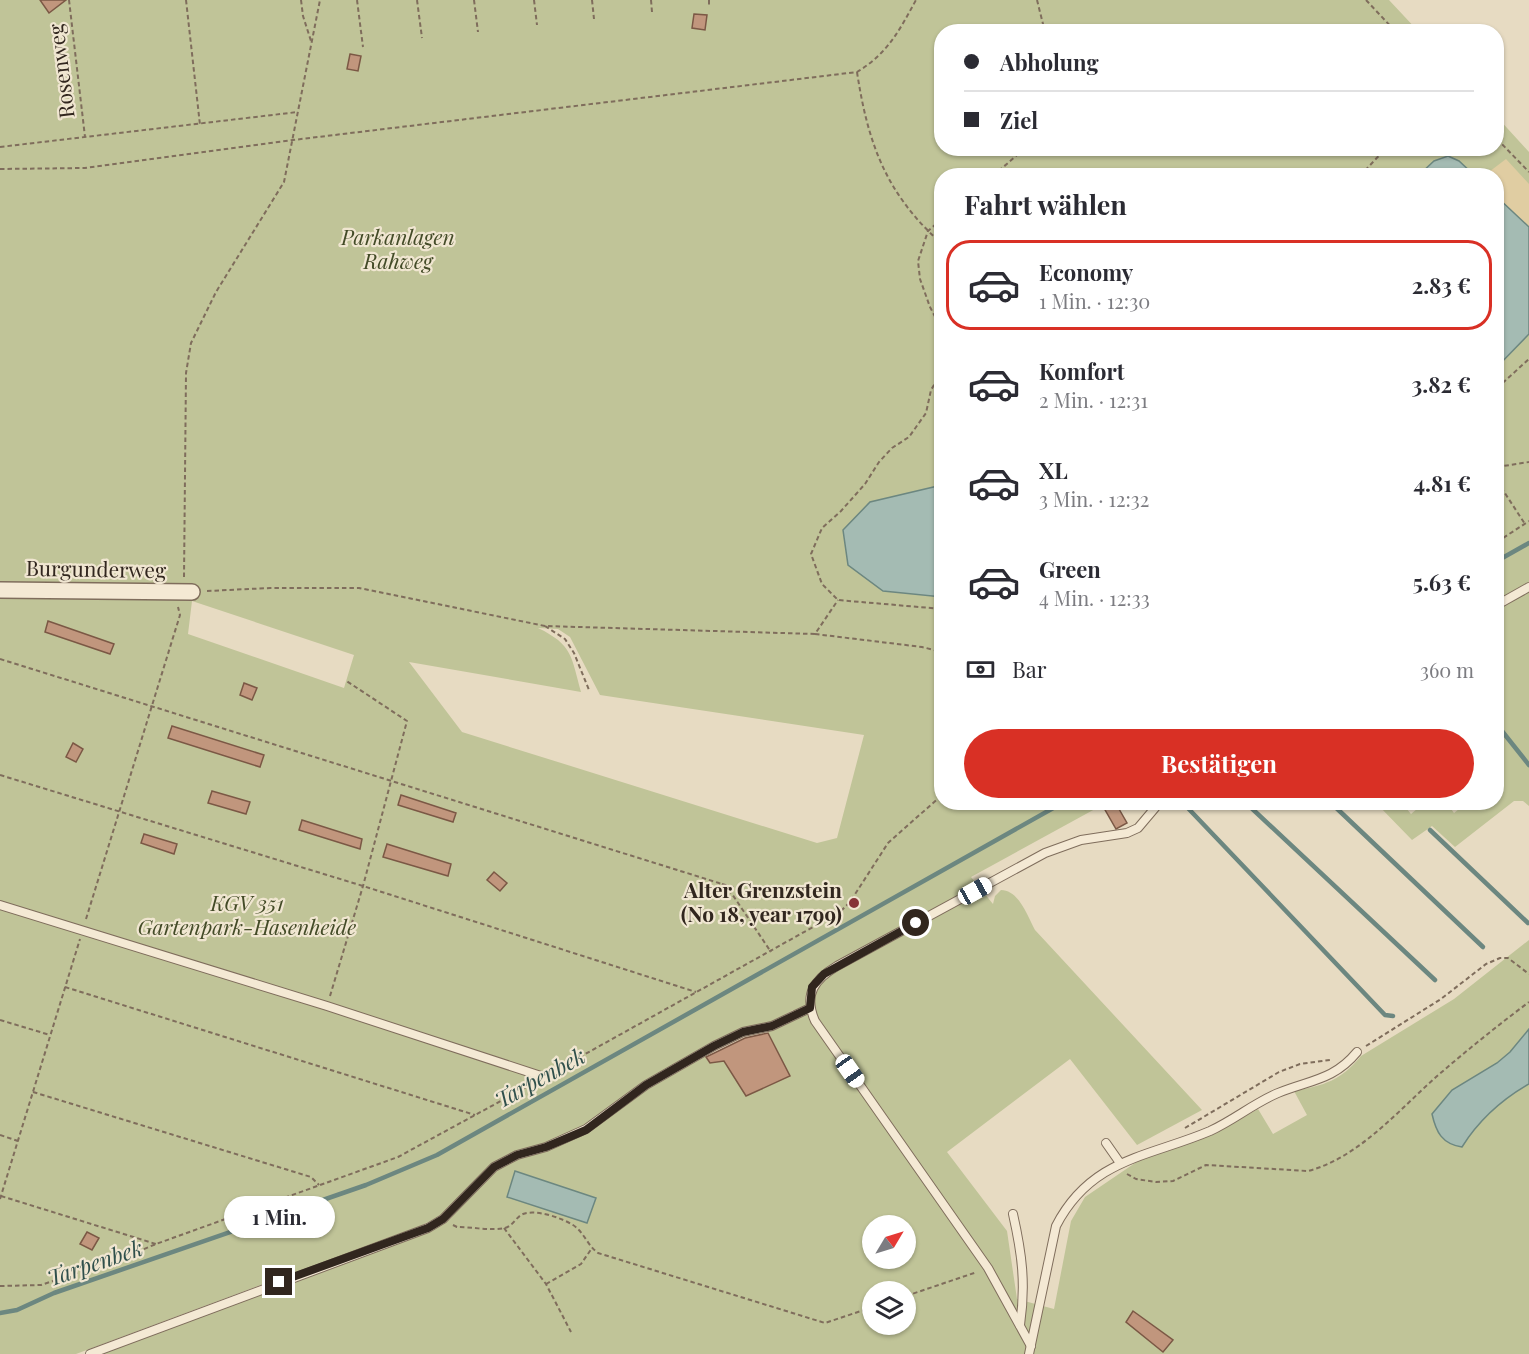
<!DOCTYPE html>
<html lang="de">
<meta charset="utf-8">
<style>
:root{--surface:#fff;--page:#f2f2f3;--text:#2b2b33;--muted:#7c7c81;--line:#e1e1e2;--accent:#d93025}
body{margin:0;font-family:"Playfair Display",serif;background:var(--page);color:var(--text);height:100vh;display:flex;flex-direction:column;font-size:22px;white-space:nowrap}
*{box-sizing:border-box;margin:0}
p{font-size:20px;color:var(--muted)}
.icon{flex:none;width:33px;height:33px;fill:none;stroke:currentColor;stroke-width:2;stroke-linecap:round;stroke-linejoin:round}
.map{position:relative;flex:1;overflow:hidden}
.drawer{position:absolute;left:934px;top:168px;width:570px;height:642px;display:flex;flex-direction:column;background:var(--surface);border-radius:24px;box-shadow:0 2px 4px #0004}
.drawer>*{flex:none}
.hud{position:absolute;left:934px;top:24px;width:570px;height:132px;border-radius:24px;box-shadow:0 2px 4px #0004;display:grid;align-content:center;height:132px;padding:0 30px;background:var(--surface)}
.needle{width:39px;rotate:52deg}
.fabs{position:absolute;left:862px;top:1215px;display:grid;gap:12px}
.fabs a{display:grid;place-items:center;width:54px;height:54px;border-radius:50%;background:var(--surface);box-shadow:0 2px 4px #0004;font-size:30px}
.end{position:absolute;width:27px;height:27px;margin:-14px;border:8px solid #31261e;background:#fff;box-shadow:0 0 0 3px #fff}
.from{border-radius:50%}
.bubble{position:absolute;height:42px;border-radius:21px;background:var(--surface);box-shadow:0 2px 4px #0004;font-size:20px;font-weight:700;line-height:42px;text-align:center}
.car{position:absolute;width:18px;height:36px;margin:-18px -9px;border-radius:8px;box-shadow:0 0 4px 2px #0007;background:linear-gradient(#fff 24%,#345 0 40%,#fff 0 76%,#345 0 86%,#fff 0)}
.hud b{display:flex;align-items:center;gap:21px;height:57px;font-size:22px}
.hud b+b{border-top:2px solid var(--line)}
.hud i{width:15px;height:15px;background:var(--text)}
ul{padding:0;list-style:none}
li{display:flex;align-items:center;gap:18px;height:90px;margin:0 12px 9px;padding:0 18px;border:3px solid transparent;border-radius:24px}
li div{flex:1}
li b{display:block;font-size:22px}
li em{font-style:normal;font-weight:700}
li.current{border-color:var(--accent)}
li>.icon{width:54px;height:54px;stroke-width:1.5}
h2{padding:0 30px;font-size:27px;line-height:72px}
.pay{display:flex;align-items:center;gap:15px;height:66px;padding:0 30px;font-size:22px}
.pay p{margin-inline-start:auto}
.primary-button{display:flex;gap:12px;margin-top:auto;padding:12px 30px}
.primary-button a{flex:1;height:69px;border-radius:36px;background:var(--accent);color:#fff;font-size:24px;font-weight:700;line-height:69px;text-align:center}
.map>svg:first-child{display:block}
.green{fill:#c0c498;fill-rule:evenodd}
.sand{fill:#e0cda2}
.water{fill:#a4bbb3;stroke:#6c8780;stroke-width:1.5}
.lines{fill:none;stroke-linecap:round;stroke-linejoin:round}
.stream{stroke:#6c8780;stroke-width:4.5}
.building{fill:#c1967d;stroke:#7b5845;stroke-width:1.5}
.lane-casing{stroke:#7f6d5c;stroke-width:10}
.street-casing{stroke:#7f6d5c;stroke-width:18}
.path{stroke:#7f6d5c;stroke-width:2;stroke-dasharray:4.5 3;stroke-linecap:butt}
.lane{stroke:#f4e9d4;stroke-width:8}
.street{stroke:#f4e9d4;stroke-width:15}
.route{stroke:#31261e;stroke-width:8}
.poi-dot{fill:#863337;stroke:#f0e6d1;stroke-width:2}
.labels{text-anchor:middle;stroke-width:4.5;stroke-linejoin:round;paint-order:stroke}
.street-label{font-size:21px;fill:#31261e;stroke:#f0e6d1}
.park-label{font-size:21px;font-style:italic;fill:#434b27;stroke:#f0e6d1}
.poi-label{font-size:21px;font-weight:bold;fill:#31261e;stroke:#f0e6d1;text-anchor:end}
.water-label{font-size:22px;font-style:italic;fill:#2f4f4b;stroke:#f0e6d1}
</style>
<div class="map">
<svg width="1529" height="1354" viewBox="0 0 1529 1354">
<rect width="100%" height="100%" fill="#e7dbc2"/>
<g class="green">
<path d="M0,0h1389l29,31 -476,1v116h555v-31l32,35v75l-32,-30v-21l-23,-1 -15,-14h-25l-15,15h-477v309l-71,17 11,89 60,6v205l164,1 -135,74 22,27 2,-8 6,-6c18,0 27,27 34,40l167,180 -65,35 -67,-86 -123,93 60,79 10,68 37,10 17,-88 14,-24 53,-36 74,-26 46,-26 15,25 34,-19 -13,-24c31,-6 46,-10 67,-35l93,-57 75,-59v89l-19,23 -13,11 -45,27 -20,24 29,33c18,-27 40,-47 68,-63v270h-1427l327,-122 21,-13 30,-35 16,-14 22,-12 28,-7 43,-18 58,-46 58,-33 5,9 14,-2 22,35 44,-20 -22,-44 24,-11 1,-11 -22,13 -28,5 -31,14 -67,39 -61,45 -38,17 -31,9 -23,12 -52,52 -37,19 -83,28 -244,91h-76zM192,601l162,54 -10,33 -156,-54zM538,628l20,1 12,8 30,58 264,40 -27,103 -20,5 -355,-111 -53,-70 172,30c-10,-36 -8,-47 -43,-64zM873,1226h33v32h-33zM873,1292h33v32h-33z"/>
<path d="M1529,334v248l-32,18v-233z"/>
<path d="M1529,591v215l-6,-5h-9l-59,46 -23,-21 -20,14 -36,-37h26l9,11 13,-11h26l-1,3 5,7 10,-8 -2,-2h8l6,6 8,-6 13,-1v-192z"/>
</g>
<path class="sand" d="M1506,159l23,25v43l-32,-30v-21l-12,-1z"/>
<g class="water">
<path d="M1448,156l11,5 15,14h-55l15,-14z"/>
<path d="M1497,197l32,30v107l-32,33z"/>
<path d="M942,485v112l-59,-6 -35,-26 -5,-35 27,-28z"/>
<path d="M1529,1029v55c-28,16 -50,36 -67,63 -20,-3 -26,-15 -30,-33l20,-24 45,-27 13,-11z"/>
<path d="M515,1171l81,27 -9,25 -80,-26z"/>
</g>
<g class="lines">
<g class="stream">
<path d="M1497,561l32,-18"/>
<path d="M1498,726l31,39"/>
<path d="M1245,802l190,178"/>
<path d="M1330,802l153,145"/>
<path d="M1185,805l200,210 8,1"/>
<path d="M1430,830l98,93"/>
<path d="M0,1313l17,-3 37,-17 312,-108 71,-30 627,-353"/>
</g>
</g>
<g class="building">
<path d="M40,0h26l-17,13z"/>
<path d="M694,14l13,1 -2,15 -13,-2z"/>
<path d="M350,54l11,2 -3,15 -11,-2z"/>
<path d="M48,621l66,23 -4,10 -65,-22z"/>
<path d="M244,683l13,5 -5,12 -12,-5z"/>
<path d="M172,726l92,29 -4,12 -92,-29z"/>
<path d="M73,743l10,6 -7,13 -10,-5z"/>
<path d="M212,791l38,11 -4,12 -38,-11z"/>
<path d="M401,795l55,18 -3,9 -55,-17z"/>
<path d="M1115,802l12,21 -11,6 -12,-21z"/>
<path d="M302,820l60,19 -2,10 -61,-19z"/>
<path d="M144,834l33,10 -3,10 -33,-11z"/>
<path d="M387,844l64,20 -3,12 -65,-19z"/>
<path d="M494,872l13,11 -7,8 -13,-11z"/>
<path d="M768,1033l22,43 -44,20 -22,-35 -14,2 -4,-6 39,-19z"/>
<path d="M87,1232l12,6 -7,12 -12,-6z"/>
<path d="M1133,1311l40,29 -10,12 -37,-30z"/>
</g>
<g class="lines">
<g class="lane-casing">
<g id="lane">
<path d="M1497,605l32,-18"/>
<path d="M0,905l327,101 217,71"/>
<path d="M1106,1143l14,20"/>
<path d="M1013,1214c9,40 13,70 7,111"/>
<path d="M1031,1346l-43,-78 -173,-247c-12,-27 0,-42 22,-55l208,-113 36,-13 46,-7 11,-5 22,-26"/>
<path d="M90,1354l338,-126 15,-9 51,-52 23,-12 29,-8 40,-18 60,-44 68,-39 29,-14 29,-6 38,-18"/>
<path d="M1029,1354l27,-128c35,-68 93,-69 154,-95 24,-11 44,-28 68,-38 32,-13 56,-13 79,-41"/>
</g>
</g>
<g class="street-casing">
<path id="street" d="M0,590l192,2"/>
</g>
<g class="path">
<path d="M69,0l16,137"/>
<path d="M186,0l14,125"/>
<path d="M301,0l2,16 8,25"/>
<path d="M357,0l6,47"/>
<path d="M417,0l5,38"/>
<path d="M474,0l4,32"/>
<path d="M534,0l3,25"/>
<path d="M592,0l2,19"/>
<path d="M651,0l1,12"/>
<path d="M709,0v5"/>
<path d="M1037,0l8,32"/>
<path d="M1366,0l30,32"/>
<path d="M857,72c11,72 29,122 85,172"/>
<path d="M1497,139l32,33"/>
<path d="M0,147l298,-35"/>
<path d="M0,169l85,-1 208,-28 564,-68c31,-19 42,-41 59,-72"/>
<path d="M993,176l32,-28"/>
<path d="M1360,176l26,-28"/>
<path d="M942,219l-14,12 -10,30 2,18 10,28 12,23"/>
<path d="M942,372l-11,18 -5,23 -17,24 -17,11 -13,14 -14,22 -24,27 -19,17 -11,26 11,30 16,16 104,9"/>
<path d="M1497,388l32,-29"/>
<path d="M1497,467l32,-5"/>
<path d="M1497,481l28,43"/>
<path d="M1497,542l32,-21"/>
<path d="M184,577l2,-204 5,-30 25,-51 68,-110 36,-182"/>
<path d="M207,591l63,-3h89l186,38 270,8 23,-34"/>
<path d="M545,626l20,13 9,14 15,37"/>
<path d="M815,634l107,13 20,5"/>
<path d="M0,659l719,224 9,5 43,64"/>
<path d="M0,775l363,111 333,106"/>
<path d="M722,884l36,10"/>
<path d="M86,919l94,-304 -2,-8"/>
<path d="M65,987l410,128"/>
<path d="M330,996l33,-110 44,-165 -62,-41"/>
<path d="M0,1020l50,15"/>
<path d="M1366,1046l75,-47 45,-35 14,-6h8l21,16"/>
<path d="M553,1072l287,-160 10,-10 38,-59 54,-48"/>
<path d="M33,1092l278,85 8,8"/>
<path d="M1185,1128l94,-56 21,-8 30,-4"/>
<path d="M0,1135l18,6"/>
<path d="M1127,1174l9,5 20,3 17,-1 33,-16 102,6c50,-13 90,-60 128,-94 30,-26 61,-51 93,-75"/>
<path d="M1,1196l155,48"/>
<path d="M0,1199l80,-260"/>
<path d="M453,1225l4,2c15,0 34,4 48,1 8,-2 11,-11 18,-14 13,-5 39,4 50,11 11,7 14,20 25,28l227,70 48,-16"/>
<path d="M504,1228l42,56 25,48"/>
<path d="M546,1284l35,-20 11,-16"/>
<path d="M0,1286l41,-1 84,-28 31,-13 242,-87 134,-73"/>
<path d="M906,1296l71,-24"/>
</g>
<use href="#lane" class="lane"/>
<use href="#street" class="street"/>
</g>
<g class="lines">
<path class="route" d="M279,1282l149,-54 15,-9 51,-52 23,-12 29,-8 40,-17 60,-45 68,-39 29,-14 29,-6 38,-18 2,-21 12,-13 92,-51"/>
</g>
<circle class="poi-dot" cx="854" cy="903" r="6"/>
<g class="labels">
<g class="street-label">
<text transform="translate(62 71) rotate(-97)" y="7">Rosenweg</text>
<text transform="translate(96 570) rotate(1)" y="7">Burgunderweg</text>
</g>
<g class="park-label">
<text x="398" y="245">Parkanlagen<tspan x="398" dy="24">Rahweg</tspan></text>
<text x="247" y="911">KGV 351<tspan x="247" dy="24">Gartenpark-Hasenheide</tspan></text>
</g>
<g class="poi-label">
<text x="842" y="898">Alter Grenzstein<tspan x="842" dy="24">(No 18, year 1799)</tspan></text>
</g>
<g class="water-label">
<text transform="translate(540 1078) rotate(-29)" y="8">Tarpenbek</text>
<text transform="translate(95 1263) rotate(-19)" y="8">Tarpenbek</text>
</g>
</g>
</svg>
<div class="fabs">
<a><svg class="needle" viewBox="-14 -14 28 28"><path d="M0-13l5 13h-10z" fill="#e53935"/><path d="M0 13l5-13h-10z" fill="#7c7c81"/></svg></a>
<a><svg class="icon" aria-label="layers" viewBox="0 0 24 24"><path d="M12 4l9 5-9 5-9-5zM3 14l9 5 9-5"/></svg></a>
</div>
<i class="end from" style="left:916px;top:923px"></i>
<i class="end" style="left:279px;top:1282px"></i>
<div class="bubble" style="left:224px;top:1196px;width:111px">1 Min.</div>
<i class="car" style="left:975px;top:891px;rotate:61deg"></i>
<i class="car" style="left:850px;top:1071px;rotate:145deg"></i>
<div class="hud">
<b><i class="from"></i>Abholung</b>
<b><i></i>Ziel</b>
</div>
<section class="drawer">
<h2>Fahrt wählen</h2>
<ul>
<li class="current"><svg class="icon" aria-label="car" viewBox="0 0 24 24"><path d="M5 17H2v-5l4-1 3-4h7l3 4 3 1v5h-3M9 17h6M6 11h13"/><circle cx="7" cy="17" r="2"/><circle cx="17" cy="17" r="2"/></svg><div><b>Economy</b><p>1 Min. · 12:30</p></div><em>2.83 €</em></li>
<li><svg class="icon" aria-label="car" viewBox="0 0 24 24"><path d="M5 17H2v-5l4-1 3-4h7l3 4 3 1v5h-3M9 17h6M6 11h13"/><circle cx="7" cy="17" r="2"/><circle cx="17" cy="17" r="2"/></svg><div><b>Komfort</b><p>2 Min. · 12:31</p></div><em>3.82 €</em></li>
<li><svg class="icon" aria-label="car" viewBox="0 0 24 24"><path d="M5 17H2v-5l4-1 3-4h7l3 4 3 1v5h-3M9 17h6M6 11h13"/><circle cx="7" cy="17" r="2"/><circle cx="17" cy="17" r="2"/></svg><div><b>XL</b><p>3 Min. · 12:32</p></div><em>4.81 €</em></li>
<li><svg class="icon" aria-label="car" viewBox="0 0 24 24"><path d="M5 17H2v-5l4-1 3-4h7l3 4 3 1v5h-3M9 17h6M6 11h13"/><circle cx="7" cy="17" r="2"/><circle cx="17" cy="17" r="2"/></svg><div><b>Green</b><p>4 Min. · 12:33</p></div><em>5.63 €</em></li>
</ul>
<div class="pay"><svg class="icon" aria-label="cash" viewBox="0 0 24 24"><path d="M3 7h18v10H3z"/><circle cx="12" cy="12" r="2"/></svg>Bar<p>360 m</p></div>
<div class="primary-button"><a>Bestätigen</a></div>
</section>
</div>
